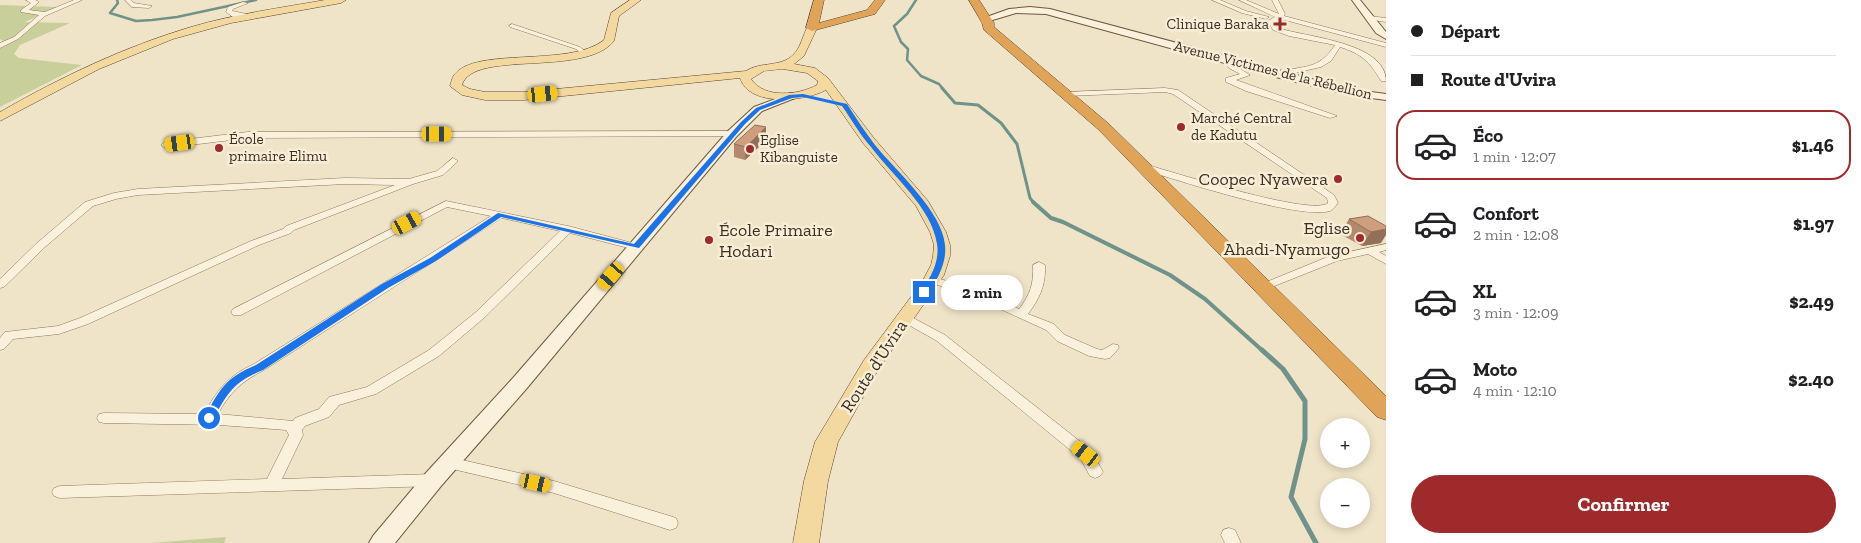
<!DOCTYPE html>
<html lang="fr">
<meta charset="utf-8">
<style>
:root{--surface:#fff;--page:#f2f2f2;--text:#202124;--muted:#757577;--line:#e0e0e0;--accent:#9e2a2b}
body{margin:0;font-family:"Zilla Slab",serif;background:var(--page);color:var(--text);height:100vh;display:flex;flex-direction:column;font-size:19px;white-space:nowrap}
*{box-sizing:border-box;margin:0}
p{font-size:16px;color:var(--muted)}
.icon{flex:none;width:28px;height:28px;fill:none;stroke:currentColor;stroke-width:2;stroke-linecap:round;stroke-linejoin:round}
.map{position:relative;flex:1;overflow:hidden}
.side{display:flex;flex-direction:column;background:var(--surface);width:475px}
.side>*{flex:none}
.banner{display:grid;align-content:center;height:110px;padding:0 25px;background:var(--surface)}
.controls{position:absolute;left:1320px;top:418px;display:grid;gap:10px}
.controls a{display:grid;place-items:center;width:50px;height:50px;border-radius:50%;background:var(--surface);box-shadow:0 2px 8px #0003;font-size:25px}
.end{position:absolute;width:22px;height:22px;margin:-11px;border:6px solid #1a73e8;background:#fff;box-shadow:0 0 0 2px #fff}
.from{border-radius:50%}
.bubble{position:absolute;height:35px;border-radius:18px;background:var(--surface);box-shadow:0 2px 8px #0003;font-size:16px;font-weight:700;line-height:35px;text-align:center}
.car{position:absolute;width:15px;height:30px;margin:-15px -8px;border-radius:6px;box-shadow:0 0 4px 1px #0007;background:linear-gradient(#f5c518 24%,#345 0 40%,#f5c518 0 76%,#345 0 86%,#f5c518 0)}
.banner b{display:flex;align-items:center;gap:18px;height:48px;font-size:19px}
.banner b+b{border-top:1px solid var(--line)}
.banner i{width:12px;height:12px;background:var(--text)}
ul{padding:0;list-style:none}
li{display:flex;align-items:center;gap:15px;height:70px;margin:0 10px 8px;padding:0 15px;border:2px solid transparent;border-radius:20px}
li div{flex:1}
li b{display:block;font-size:19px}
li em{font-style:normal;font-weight:700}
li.active{border-color:var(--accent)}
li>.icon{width:45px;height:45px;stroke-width:1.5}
.button{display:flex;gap:10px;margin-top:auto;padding:10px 25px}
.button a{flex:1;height:58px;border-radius:30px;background:var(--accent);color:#fff;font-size:20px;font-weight:700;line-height:58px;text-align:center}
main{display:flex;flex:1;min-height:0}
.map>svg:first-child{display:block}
.green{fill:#c9cf9b}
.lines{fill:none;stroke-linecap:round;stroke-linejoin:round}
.stream-far3{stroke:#6f938a;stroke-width:2.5}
.stream-far2{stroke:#6f938a;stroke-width:3}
.stream-far1{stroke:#6f938a;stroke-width:4}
.stream{stroke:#6f938a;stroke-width:5}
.street-casing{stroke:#8d765c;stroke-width:1}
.secondary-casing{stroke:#6f573f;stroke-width:2}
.primary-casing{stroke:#5b4430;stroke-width:1}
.highway-casing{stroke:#5b4430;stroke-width:1}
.street{fill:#faf1dc;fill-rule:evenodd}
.secondary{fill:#faf1dc;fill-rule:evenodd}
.primary{fill:#f3d9a0;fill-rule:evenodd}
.highway{fill:#e0a458;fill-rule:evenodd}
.wall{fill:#b2896c}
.shaded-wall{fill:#916f58}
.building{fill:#cf9f7d;stroke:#916f58}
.route{fill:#1a73e8}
.poi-dot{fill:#9e2a2b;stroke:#f7eed8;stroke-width:2}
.labels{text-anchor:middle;stroke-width:5;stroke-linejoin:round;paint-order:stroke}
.far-poi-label{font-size:15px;fill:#3d2e20;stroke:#f7eed8;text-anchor:start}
.far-street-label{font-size:15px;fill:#3d2e20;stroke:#f7eed8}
.poi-label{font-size:18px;fill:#3d2e20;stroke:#f7eed8;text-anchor:end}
.street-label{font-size:18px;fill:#3d2e20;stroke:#f7eed8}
</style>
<main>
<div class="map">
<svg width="1386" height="543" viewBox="0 0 1386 543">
<rect width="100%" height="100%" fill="#f0e4c8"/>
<g class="green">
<path d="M0,5l58,2 -33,15 45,1 -50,22 -6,9 5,4 63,7 -82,42v-64l3,-2 -3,-2z"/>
<path d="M226,537l-2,6h-73z"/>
</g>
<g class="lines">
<g class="stream-far3">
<path d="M117,0l1,3 -8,10 26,8 16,-1 25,-3 79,-17"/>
<path d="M916,0l-9,14 -13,12 7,16 7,7 -1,11 14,16 18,8 4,5"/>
</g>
<path class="stream-far2" d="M942,88l13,15 23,2 23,18 16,21 13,54 4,5"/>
<path class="stream-far1" d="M1033,202l18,16 12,4 107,53 35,24 59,53"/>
<path class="stream" d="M1262,350l21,19 22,32v38l-14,58 25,46"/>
<g class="street-casing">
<g id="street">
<path d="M26,0h9l4,2 -10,8 16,2 29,-12h8l-37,16 -27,23 -18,9v-5l14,-6 25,-22 -18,-3v-2l10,-7z"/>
<path d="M125,0h6l3,3 18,3 -3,2 -17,-1z"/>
<path d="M1212,0h8l26,11 23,6 -3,2 -24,-6z"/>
<path d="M1239,0h7l33,14 -7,-14h6l7,14 -1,2 102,27v4l-105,-28 -6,3 3,6c27,9 108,14 108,53h-5c-11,-19 -19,-27 -41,-34l-9,14 -10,6 -44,10v-4c27,-9 40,-1 58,-28l-46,-9 -16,-6 -5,-9 7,-4z"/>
<path d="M243,2l5,1 -15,6 -1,2 20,4v2h-19l-7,-5 2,-5z"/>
<path d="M1369,16l17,2v4l-19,-3 -1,-1z"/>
<path d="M512,24l68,23 9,7 -5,1 -8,-6 -66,-22 -1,-1z"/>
<path d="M1225,59h6l3,6 16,10 -14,5 101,36 -7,2 -84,-27 -20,-9v-4l14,-4 -11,-6 -5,-7z"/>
<path d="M1165,88l13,2 156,105 4,8c-3,3 -4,6 -8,8 -31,9 -153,-31 -189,-42l-2,-2 5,-3c26,7 168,53 184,39l-1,-5 -154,-104 -8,-2 -98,4 -4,-2 4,-2z"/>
<path d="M732,131l4,3 -1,2 -487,2 -83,10 -4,-3 4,-3 83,-10z"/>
<path d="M453,158l5,3 -15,14 -30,9 -119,46 -3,3 -32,12 -171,79 -29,10 -46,5 -9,10 -4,1v-12l5,-6 53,-6 22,-8 171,-77 32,-12 3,-3 109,-41 -50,-1 -207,11 -22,4 -23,7 -48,41 -41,40 -4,1v-9l37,-36 48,-41 29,-9 24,-4 207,-11 64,1 28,-8z"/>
<path d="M446,201l122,25 72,19 1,2 -5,3 -66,-17 -86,85 -45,38 -63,38 -37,11 -10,12 -24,9 -3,4 1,5 -21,44 151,-5 5,2 3,4 -3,4 -5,2 -373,12 -6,-2 -2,-4 2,-4 6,-2 207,-7 22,-44 -3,-5 -66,-5 -116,-2 -5,-1 -2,-4 2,-4 5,-1 100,1c14,-25 24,-38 50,-50l237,-148 -44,-9 -206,108h-8l-2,-3 2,-3zM502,218l58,13 -84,81 -47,38 -62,37 -38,10 -10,12 -24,9 -2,3 -75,-7c11,-21 24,-33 46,-44z"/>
<path d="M1386,244v6l-7,2 7,4v8l-18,-10 -31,7 -70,28 -4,1 -6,-3 2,-2 71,-29z"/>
<path d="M1039,262l6,3c1,20 -5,33 -17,49l26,10 11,11 32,14 5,1 11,-6 5,1 1,3 -9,10 -5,1 -16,-3 -32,-15 -11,-11 -72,-33 -45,-15 -2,-2 6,-3 49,14 37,18c11,-14 15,-26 14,-44z"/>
<path d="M904,313l41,22 146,115 12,22 -3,4 -5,2 -5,-2 -10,-18 -143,-117 -37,-21 -2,-3z"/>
<path d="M449,457l105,24 116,35 6,2 2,5 -2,5 -6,2 -116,-37 -110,-26 -3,-4 3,-4z"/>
<path d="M1229,528l6,2 6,13h-16l-4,-8 2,-5z"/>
</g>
</g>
<g class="secondary-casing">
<g id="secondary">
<path d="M1352,0h8l26,32v7l-10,-6z"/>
<path d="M1030,7l20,2 299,80 37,5v6l-37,-5 -73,-18 -230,-63 -30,-1 -30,9 -5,-3 28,-10z"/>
<path d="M791,93l4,1 2,2 -2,2 -33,13 -26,26 -209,251 -86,98 -46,57h-26l4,-7 52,-62 88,-96 215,-247 26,-24z"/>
</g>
</g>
<g class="primary-casing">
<g id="primary">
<path d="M325,0h21l-5,3 -110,20 -58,16 -74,30 -99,52v-9c61,-35 124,-65 191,-85 44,-13 89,-19 134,-27z"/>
<path d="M630,0h11l-22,16 -5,25c-30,37 -141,8 -152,44l8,4 15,3h39l222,-21c15,-10 35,-3 48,-17 7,-7 9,-20 14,-28h8l1,2 -13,28 -10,8 21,4 13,10 45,59 55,64 18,31 4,13v11l-6,19 -66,95 -40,72 -10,39 -9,62h-26l11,-62 11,-39 49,-82 58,-78 9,-17 2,-9 1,-11 -4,-13 -14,-26 -53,-63 -37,-53c-22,12 -77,17 -86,-12l-216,22h-39l-23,-5 -12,-9c1,-3 2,-8 4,-11 21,-29 115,-7 150,-35l7,-27zM783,69l24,4 11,8 -1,4c-18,10 -53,14 -66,-6l13,-8z"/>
</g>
</g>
<g class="highway-casing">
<g id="highway">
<path d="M814,0h10l-5,23 48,-13 8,-10h10l-10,14 -63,17 -6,-3z"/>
<path d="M969,0h10l15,23v4l115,97 277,272v24l-9,-3 -278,-287 -115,-100 -2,-7z"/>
</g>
</g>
<use href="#street" class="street"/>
<use href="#secondary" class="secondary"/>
<use href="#primary" class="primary"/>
<use href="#highway" class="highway"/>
</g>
<g class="wall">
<path d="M766,140l-21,20 -11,-3v-13z"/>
<path d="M1368,216l13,27 -19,3 -22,-12 9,-15z"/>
</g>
<g class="shaded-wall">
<path d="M766,127v13l-21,20 1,-13z"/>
<path d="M1386,229v6l-5,8 -19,3 9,-14z"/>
</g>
<g class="building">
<path d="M755,125l11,2 -20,20 -12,-3z"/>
<path d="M1368,216l18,10v3l-15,3 -22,-13z"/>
</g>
<path class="route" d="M803,94l44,10c9,14 18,28 28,41 22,27 67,66 70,100 2,18 -8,36 -18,49l-7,-2c10,-13 20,-30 17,-48 -5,-36 -45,-69 -66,-97 -11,-12 -19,-27 -29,-41l-39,-9 -11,1 -32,12 -15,14 -106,124 -138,-31 -65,44 -48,27 -125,82c-31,13 -35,23 -51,51l-3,1 -5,-4c16,-29 21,-40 52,-53l126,-81 48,-26 68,-45 136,31 107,-122 15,-14 33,-13z"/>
<g class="poi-dot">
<path d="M1277.5 16.5h5v5h5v5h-5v5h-5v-5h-5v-5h5z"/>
<circle cx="1181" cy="127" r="5"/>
<circle cx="219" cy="148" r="5"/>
<circle cx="750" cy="149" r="5"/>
<circle cx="1338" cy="179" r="5"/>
<circle cx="1360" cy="238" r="5"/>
<circle cx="709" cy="240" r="5"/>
</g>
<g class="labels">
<g class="far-poi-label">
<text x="1269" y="29" text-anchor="end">Clinique Baraka</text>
<text x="1191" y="123">Marché Central<tspan x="1191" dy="17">de Kadutu</tspan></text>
<text x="229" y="144">École<tspan x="229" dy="17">primaire Elimu</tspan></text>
<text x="760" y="145">Eglise<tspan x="760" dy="17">Kibanguiste</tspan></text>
</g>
<g class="far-street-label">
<text transform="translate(1273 70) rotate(14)" y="5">Avenue Victimes de la Rébellion</text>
</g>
<g class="poi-label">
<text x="1328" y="185">Coopec Nyawera</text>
<text x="1350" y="234">Eglise<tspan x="1350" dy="21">Ahadi-Nyamugo</tspan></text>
<text x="719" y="236" text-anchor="start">École Primaire<tspan x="719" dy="21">Hodari</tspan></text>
</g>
<g class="street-label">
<text transform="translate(874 366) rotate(-57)" y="6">Route d'Uvira</text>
</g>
</g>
</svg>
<div class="controls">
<a>+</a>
<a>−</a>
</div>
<i class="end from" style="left:209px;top:418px"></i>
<i class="end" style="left:924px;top:292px"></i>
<div class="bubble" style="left:941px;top:275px;width:82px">2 min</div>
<i class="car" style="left:543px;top:94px;rotate:84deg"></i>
<i class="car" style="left:437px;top:134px;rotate:90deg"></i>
<i class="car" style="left:180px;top:143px;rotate:262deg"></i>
<i class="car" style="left:407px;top:223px;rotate:62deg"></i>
<i class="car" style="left:611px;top:276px;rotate:221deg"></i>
<i class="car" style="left:1086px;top:454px;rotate:308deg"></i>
<i class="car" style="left:536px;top:483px;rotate:103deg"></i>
</div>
<section class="side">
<div class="banner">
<b><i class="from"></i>Départ</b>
<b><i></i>Route d'Uvira</b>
</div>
<ul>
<li class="active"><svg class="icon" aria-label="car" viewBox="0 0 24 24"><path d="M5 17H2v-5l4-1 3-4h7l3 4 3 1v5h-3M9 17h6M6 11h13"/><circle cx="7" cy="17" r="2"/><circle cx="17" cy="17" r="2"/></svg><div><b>Éco</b><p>1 min · 12:07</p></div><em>$1.46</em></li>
<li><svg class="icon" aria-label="car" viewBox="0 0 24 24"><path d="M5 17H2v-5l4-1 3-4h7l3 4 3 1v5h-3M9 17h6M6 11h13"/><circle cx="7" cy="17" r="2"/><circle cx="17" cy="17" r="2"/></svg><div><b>Confort</b><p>2 min · 12:08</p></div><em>$1.97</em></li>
<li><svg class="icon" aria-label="car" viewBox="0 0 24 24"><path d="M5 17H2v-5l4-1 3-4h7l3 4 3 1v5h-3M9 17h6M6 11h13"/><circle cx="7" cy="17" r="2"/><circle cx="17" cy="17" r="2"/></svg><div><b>XL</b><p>3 min · 12:09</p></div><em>$2.49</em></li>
<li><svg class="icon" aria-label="car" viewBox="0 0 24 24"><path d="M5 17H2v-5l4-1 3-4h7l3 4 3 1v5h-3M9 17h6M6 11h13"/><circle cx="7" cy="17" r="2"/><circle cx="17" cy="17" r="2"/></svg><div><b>Moto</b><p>4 min · 12:10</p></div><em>$2.40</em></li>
</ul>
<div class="button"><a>Confirmer</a></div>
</section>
</main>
